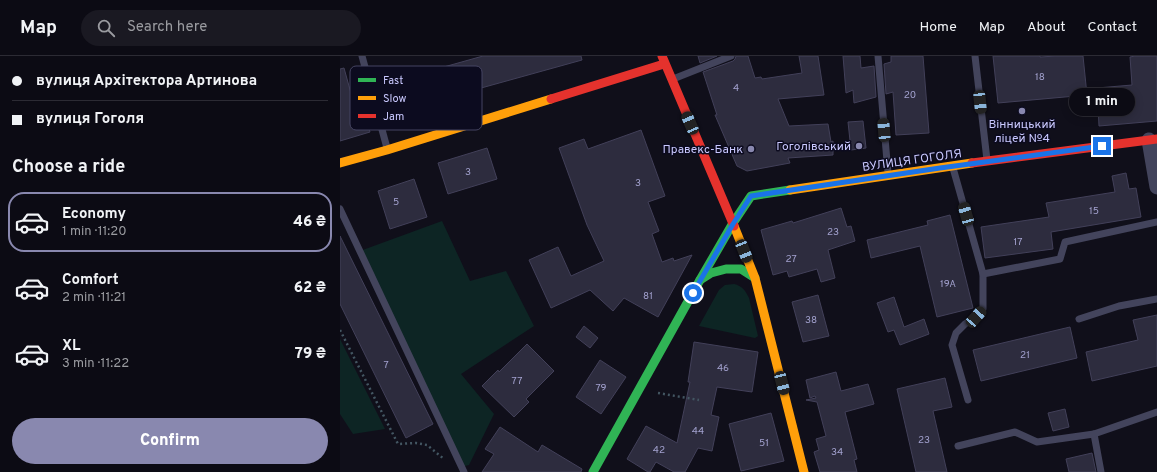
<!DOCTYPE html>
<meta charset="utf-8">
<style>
:root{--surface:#0c0b14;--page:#1a1922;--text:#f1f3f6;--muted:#9a9ba0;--line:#2c2b34;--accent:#8988af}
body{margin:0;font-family:Overpass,sans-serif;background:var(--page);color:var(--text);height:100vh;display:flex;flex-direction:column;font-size:15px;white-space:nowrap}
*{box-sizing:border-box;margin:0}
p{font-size:13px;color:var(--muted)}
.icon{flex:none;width:22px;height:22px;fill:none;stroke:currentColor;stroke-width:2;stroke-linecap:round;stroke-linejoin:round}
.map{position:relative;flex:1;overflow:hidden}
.details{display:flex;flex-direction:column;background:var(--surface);width:340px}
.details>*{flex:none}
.banner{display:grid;align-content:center;height:88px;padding:0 12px;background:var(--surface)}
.end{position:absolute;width:18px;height:18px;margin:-9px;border:5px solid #1a73e8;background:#fff;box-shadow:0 0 0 2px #fff}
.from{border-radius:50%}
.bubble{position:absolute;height:28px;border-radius:14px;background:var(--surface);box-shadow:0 2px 10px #0003,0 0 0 1px var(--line);font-size:13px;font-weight:800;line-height:28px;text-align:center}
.car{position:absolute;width:12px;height:24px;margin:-12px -6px;border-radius:5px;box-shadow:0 0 3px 1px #0007;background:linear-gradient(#222 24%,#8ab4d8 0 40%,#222 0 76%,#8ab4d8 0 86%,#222 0)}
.banner b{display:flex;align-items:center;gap:14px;height:38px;font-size:15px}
.banner b+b{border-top:1px solid var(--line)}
.banner i{width:10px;height:10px;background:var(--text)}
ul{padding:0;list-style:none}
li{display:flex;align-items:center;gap:12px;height:60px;margin:0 8px 6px;padding:0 4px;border:2px solid transparent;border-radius:16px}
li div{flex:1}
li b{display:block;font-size:15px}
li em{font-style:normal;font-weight:800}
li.current{border-color:var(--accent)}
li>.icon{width:36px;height:36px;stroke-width:1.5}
h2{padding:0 12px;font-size:18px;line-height:48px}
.action{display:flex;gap:8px;margin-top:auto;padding:8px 12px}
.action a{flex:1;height:46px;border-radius:24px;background:var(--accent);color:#fff;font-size:16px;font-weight:800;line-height:46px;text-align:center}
header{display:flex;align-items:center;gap:24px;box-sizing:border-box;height:56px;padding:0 20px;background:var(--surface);border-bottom:1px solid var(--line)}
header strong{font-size:19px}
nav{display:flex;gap:22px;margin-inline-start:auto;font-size:14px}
.search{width:280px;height:36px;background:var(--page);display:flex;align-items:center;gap:10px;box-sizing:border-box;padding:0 14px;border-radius:22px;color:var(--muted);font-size:15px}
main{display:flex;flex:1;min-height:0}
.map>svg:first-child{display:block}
.green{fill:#0d2524}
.building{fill:#2d2c3e;stroke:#424059}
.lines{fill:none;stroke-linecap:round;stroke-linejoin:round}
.path{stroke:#435662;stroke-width:2.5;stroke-dasharray:2 3;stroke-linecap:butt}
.lane{stroke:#43445c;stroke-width:7}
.street{stroke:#43445c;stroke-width:15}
.fast{stroke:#30b455;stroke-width:9}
.slow{stroke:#ff9f0a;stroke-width:9}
.jam{stroke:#e5322d;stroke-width:9}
.route{stroke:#1a73e8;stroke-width:5}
.poi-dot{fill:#8988af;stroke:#0c0b1f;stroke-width:1.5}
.labels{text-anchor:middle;stroke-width:3;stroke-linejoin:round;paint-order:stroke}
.number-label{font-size:10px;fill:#a3a2cf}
.poi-label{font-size:12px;fill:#cac9ff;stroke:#0c0b1f;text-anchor:end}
.street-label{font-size:12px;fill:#cac9ff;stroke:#0c0b1f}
.key{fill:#0c0b1f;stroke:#454462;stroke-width:1}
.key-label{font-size:11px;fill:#cac9ff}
</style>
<header>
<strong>Map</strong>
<div class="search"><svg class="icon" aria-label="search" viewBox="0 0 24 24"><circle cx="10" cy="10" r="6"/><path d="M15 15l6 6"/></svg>Search here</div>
<nav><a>Home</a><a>Map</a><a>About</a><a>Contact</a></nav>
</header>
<main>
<section class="details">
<div class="banner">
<b><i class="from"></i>вулиця Архітектора Артинова</b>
<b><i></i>вулиця Гоголя</b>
</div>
<h2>Choose a ride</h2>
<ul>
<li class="current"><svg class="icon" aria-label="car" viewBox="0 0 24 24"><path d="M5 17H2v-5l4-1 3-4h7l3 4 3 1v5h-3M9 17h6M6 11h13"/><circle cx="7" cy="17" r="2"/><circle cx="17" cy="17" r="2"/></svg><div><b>Economy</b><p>1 min · 11:20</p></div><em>46 ₴</em></li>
<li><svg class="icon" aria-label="car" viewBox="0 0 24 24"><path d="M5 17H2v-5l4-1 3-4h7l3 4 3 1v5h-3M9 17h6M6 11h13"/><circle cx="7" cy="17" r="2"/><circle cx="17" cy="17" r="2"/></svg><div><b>Comfort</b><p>2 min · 11:21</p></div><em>62 ₴</em></li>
<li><svg class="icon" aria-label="car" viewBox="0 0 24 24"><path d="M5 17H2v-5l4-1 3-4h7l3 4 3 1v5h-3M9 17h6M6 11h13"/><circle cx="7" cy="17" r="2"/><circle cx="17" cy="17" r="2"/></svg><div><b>XL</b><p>3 min · 11:22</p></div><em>79 ₴</em></li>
</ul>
<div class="action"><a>Confirm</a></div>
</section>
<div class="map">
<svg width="817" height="416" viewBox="0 0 817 416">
<rect width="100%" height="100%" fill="#100f1a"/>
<g class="green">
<path d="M102,165l28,60 36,-10 28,55 -73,48 33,40 -25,51 -8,2 -101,-216z"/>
<path d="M394,228c8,2 11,6 15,14l9,38 -3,2 -56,-12 20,-36 6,-5z"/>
<path d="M0,283l45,90 -32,5 -13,-20z"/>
</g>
<g class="building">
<path d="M143,0h98l1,4 -198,55 -8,-29z"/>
<path d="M358,0h19l-17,7z"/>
<path d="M396,0h12l7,22 6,-1 1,2 40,-6 -3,-17h19l6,39 -46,4 11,27 39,-2 3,18 2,-1v14l-45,3 2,5 -43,8 -10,-5 -22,-51h2l-14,-43 30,-11 2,-2z"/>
<path d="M503,0h17l1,12 13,-2 2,31 -22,6 -1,-13 -7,3z"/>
<path d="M551,0h32l6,77 -33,2 -3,-43 -7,2 -2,-30 7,-2z"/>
<path d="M653,0h47v1l16,-1h27l4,39 -89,8z"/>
<path d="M795,0h22v65l-58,5 -2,-38 35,-3 -2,-28z"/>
<path d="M4,12l13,47 7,-2 6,19 -30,9v-72z"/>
<path d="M523,65l3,27 -15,2 -3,-28z"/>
<path d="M301,74l24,66 -17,6 11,29 -7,3 10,28 11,-4 1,3 18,-6 -34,62 -34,-19 -11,13 -23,-21 -39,18 -22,-48 29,-13 13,29 33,-15 -17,-36 -28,-77 25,-9 4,10z"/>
<path d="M147,92l10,31 -49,15 -10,-31z"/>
<path d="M786,117l3,16 7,-1 5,29 -90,15 2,17 -68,9 -4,-31 68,-10 -3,-14 69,-11 -3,-16z"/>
<path d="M74,123l13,38 -37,12 -12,-38z"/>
<path d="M501,152l6,19 4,-1 4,15 -27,9 7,28 -14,4 -4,-13 -28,8 -2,-6 -14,4 -12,-45 31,-9 1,2z"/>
<path d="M610,159l23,93 -36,9 -17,-71 -49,12 -4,-18 61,-15 -1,-4z"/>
<path d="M0,180l93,188 -27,14 -66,-134z"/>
<path d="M478,239l11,41 -26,6 -11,-40z"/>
<path d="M554,241l10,30 20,-8 5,15 -29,11 -6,-15 -6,2 -11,-29z"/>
<path d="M817,259v51l-65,15 -6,-29 52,-12 -5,-20z"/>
<path d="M244,270l14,12 -8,10 -14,-11z"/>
<path d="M730,271l7,31 -96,23 -8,-31z"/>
<path d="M354,286l64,10 -6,40 -35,-5 -6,28 8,2 -7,34 -14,-3 -13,24h-11l-18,-10 -6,10h-2l-21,-13 19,-33 31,17 13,-61h-2z"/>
<path d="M187,288l27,27 -28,28 3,3 -15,15 -32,-31 16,-16 1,2z"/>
<path d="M260,304l26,17 -25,37 -25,-17z"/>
<path d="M496,316l5,19 27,-7 6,20 -29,8 12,47 -3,1 3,12h-37l-6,-20 5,-2 -3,-11 10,-3 -9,-34 -11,-2 10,-2 -1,-2 -5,2 -4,-18z"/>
<path d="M605,322l7,29 -19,4 14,61h-31l-19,-83z"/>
<path d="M725,353l4,18 -16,4 -5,-18z"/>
<path d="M431,357l13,48 -43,10 -12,-47z"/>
<path d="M160,371l38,25 4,-7 40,24 -1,3h-99l12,-18 -9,-5z"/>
<path d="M752,397l4,19h-27l-3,-13z"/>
</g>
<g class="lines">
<g class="path">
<path d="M0,274l58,114 18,-1 11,2 17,14"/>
<path d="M318,337l41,7"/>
</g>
<g class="lane">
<path d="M22,0l25,92"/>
<path d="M538,0l10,117"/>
<path d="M635,0l12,104"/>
<path d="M333,23l58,-23"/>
<path d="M613,112l30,106v35l-7,8 -11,7 -9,9 -4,12 16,55"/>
<path d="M0,153l124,263"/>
<path d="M643,218l77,-15 5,-17 92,-20"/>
<path d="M739,263l40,-13 38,-7"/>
<path d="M754,378l7,38"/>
<path d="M618,390l57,-14 22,10 57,-8 63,-22"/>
</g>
<path class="street" d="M809,84l8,47"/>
<g class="fast">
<path d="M360,224l11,-7 15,-4h15l14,9"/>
<path d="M253,416l107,-192 33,-57 18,-27 39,-6"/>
</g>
<g class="slow">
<path d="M0,107l47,-13 164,-51"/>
<path d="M450,134l182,-27"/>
<path d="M394,170l21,52 49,194"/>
</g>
<g class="jam">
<path d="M322,0l72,170"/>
<path d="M211,43l113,-35"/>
<path d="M632,107l185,-24"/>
</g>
</g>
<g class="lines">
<path class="route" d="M353,237l40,-69 18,-28 189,-28 162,-22"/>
</g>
<g class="poi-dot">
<circle cx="682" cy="55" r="4"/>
<circle cx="519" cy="90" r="4"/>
<circle cx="411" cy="93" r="4"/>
</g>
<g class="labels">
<g class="number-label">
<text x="700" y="24">18</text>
<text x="396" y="35">4</text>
<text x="570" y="42">20</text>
<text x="128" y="119">3</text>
<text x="298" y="130">3</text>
<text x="56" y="149">5</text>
<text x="754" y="158">15</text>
<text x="493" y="179">23</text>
<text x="678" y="189">17</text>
<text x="451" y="206">27</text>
<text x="608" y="231">19А</text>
<text x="308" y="243">81</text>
<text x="471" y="267">38</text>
<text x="685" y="302">21</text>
<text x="46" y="312">7</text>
<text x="383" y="315">46</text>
<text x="177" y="328">77</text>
<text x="261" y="335">79</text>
<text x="358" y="378">44</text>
<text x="584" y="387">23</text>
<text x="424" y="390">51</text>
<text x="319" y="397">42</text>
<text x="497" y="399">34</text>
</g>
<g class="poi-label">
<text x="682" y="72" text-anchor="middle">Вінницький<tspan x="682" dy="14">ліцей №4</tspan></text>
<text x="511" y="94">Гоголівський</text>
<text x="403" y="97">Правекс-Банк</text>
</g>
<g class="street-label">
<text transform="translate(572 104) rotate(-8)" y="4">ВУЛИЦЯ ГОГОЛЯ</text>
</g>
</g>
<rect x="10" y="10" width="132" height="64" rx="6" class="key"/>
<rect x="18" y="22" width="18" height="4" fill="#30b455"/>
<rect x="18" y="40" width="18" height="4" fill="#ff9f0a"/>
<rect x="18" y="58" width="18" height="4" fill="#e5322d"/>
<g class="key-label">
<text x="43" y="28">Fast</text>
<text x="43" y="46">Slow</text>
<text x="43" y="64">Jam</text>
</g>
</svg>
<i class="end from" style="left:353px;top:237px"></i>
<i class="end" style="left:762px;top:90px"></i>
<div class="bubble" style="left:729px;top:32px;width:66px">1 min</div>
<i class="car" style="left:640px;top:46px;rotate:174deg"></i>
<i class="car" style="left:350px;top:67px;rotate:337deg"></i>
<i class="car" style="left:544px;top:74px;rotate:355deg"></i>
<i class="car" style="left:626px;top:158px;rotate:344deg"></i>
<i class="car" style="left:404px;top:195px;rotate:158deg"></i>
<i class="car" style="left:636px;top:261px;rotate:42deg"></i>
<i class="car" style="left:442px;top:327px;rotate:166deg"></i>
</div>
</main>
